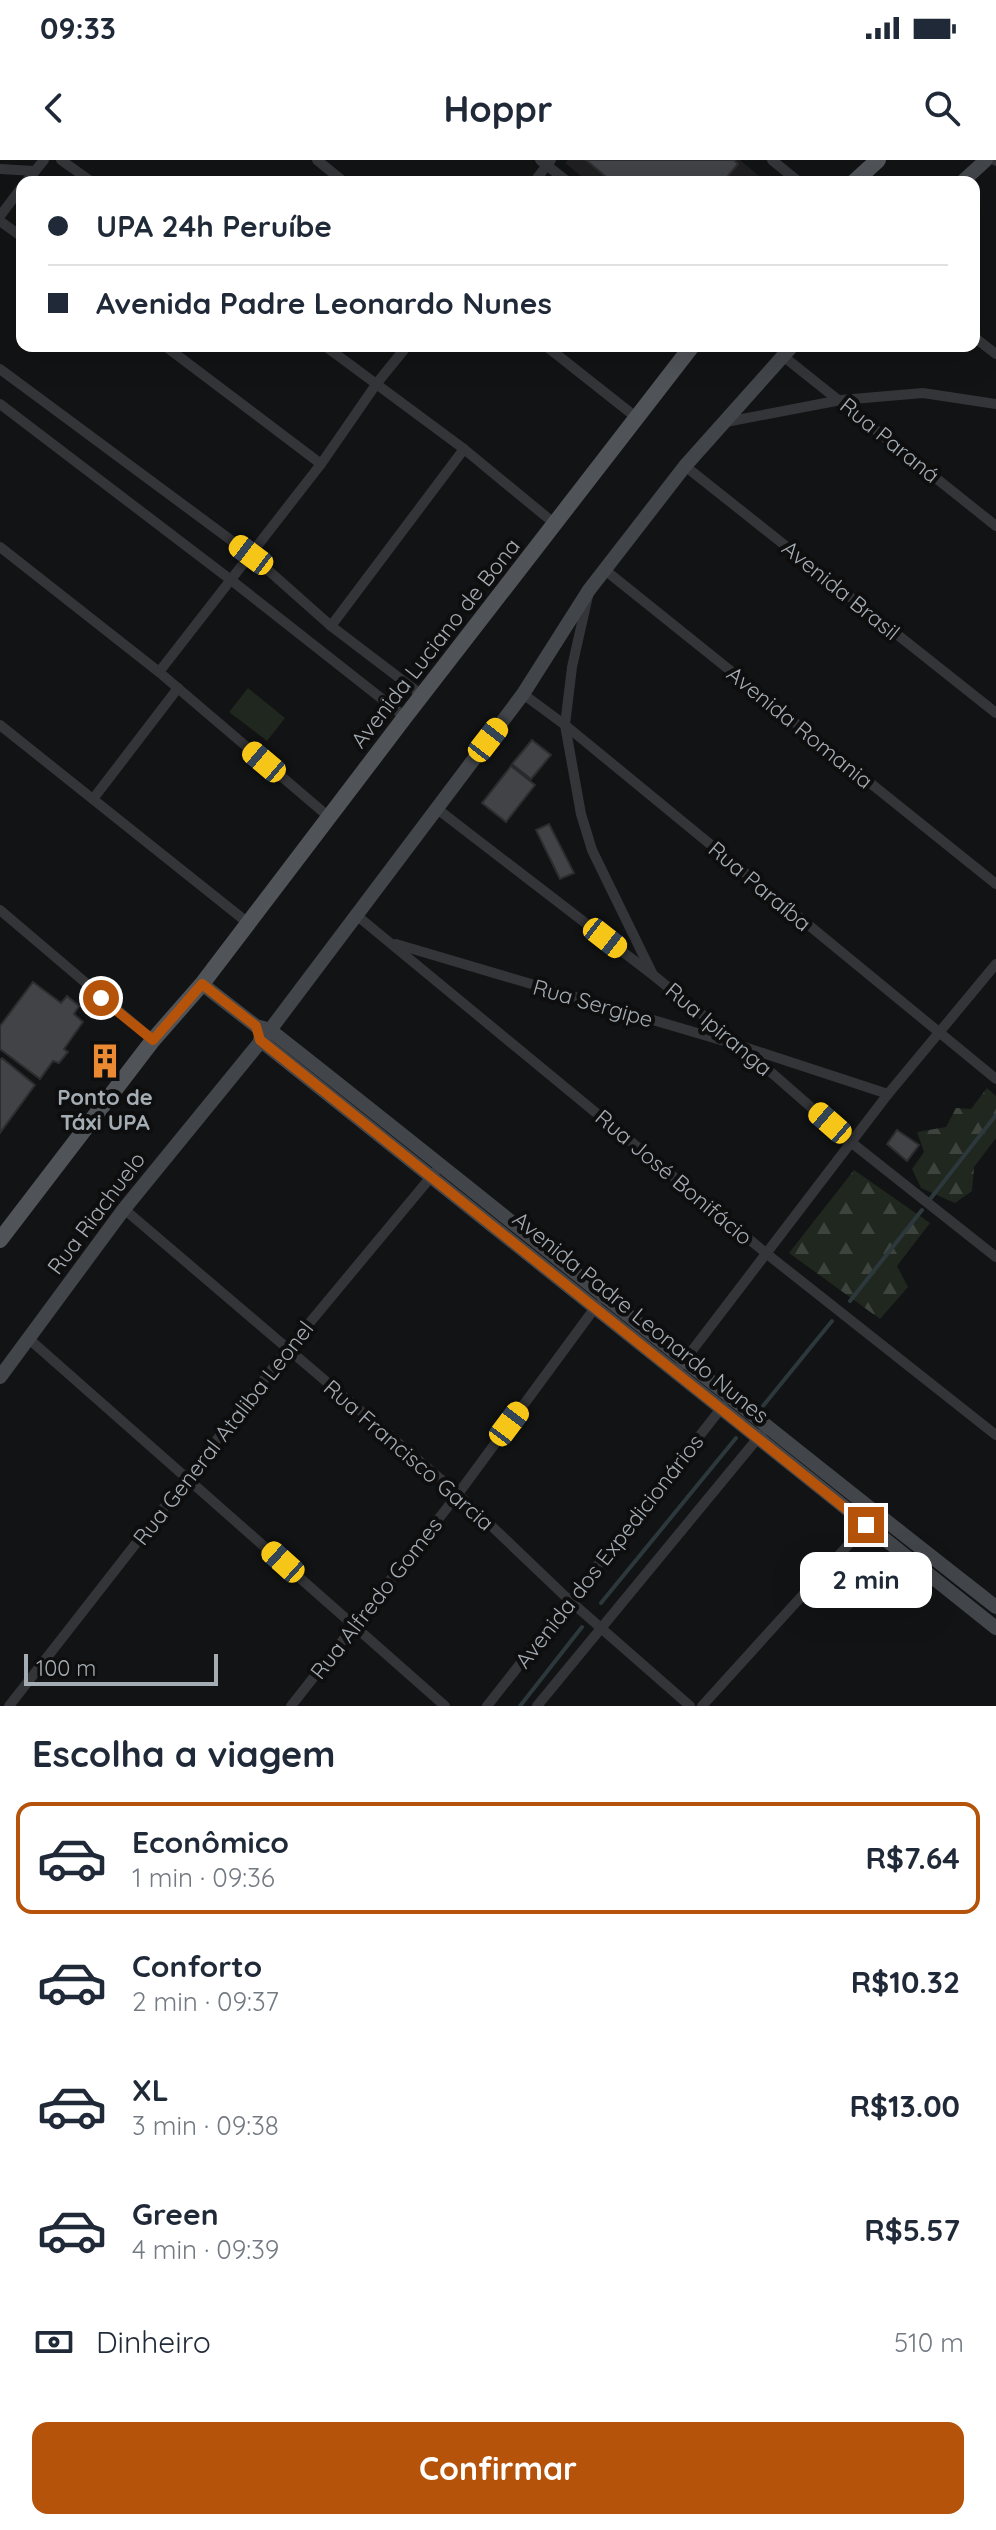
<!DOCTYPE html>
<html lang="pt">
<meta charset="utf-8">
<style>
:root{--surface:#fff;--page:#f2f2f3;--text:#1f2937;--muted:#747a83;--line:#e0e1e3;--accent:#b45309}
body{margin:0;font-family:Quicksand,sans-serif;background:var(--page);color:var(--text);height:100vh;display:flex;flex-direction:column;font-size:30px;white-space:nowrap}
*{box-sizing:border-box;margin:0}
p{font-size:26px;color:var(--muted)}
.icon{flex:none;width:44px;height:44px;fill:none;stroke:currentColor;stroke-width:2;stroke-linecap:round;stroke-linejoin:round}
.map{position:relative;height:1546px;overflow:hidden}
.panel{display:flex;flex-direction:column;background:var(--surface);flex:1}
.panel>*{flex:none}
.guide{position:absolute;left:16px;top:16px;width:964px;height:176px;border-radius:16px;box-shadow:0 8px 32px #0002;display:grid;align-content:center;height:176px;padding:0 32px;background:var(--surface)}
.scale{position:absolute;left:24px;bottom:20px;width:194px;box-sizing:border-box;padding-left:8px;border:4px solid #a4acb4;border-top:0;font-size:22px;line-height:28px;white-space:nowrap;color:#a4acb4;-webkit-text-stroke:6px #0e0e0f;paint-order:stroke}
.end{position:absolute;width:36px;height:36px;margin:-18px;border:10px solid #b45309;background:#fff;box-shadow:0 0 0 4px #fff}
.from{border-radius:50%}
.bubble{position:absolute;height:56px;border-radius:16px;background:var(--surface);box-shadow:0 8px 32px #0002;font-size:26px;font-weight:700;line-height:56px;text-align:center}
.car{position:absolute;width:24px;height:48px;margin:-24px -12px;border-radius:10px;box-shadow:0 0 6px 2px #0007;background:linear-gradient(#f5c518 24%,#345 0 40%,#f5c518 0 76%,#345 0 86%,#f5c518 0)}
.guide b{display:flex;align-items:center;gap:28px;height:76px;font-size:30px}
.guide b+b{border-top:2px solid var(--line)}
.guide i{width:20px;height:20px;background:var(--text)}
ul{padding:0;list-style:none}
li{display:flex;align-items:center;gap:24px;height:112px;margin:0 16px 12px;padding:0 16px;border:4px solid transparent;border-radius:16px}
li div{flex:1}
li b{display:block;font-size:30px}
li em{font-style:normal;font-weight:700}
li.selected{border-color:var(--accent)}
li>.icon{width:72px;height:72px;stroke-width:1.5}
h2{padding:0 32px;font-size:36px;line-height:96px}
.pay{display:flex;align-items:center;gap:20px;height:88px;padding:0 32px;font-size:30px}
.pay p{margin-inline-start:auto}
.primary-button{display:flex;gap:16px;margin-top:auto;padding:16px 32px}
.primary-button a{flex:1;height:92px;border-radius:16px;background:var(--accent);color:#fff;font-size:32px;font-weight:700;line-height:92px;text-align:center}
.status{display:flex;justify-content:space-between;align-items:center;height:56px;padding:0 40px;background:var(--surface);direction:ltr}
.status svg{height:22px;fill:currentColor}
header{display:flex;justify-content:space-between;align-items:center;height:104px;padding:0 32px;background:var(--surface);font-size:36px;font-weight:700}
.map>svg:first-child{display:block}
.built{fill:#1f1f21}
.forest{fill:url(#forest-firs)}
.park{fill:#1f271f}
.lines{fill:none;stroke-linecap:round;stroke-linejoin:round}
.stream{stroke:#2c383c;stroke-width:4}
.building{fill:#424347;stroke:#2d2d30;stroke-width:2}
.street{stroke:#343539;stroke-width:10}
.secondary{stroke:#424549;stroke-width:14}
.primary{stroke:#505358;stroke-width:16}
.route{stroke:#b45309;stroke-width:10}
.labels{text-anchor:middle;stroke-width:8;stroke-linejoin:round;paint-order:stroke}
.street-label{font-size:22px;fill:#a4acb4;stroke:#0e0e0f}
.poi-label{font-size:22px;font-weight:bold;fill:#a4acb4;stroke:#0e0e0f}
</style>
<div class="status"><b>09:33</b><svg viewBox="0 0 49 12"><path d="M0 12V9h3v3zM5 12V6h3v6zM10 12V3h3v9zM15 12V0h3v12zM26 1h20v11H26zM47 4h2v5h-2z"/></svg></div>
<header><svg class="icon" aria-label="back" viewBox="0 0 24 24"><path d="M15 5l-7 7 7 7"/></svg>Hoppr<svg class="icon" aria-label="search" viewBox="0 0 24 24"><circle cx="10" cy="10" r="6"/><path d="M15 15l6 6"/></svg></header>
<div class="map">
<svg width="996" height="1546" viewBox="0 0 996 1546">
<defs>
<pattern id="forest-firs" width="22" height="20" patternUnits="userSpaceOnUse" patternTransform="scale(2)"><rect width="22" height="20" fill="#1f271f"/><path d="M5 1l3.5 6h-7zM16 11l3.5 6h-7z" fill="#3d443d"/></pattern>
</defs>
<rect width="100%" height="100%" fill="#121314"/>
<path class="built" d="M568,0h172l26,22h-178l-23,-19z"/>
<g class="forest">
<path d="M987,928l9,8v42l-22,29 -2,24 -17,12 -34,-15 -9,-19 12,-17 -7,-20 29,-5 10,-19 15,1z"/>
<path d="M854,1010l76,53 -33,43 11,21 -28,32 -91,-66z"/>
</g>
<path class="park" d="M248,528l37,30 -18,23 -38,-29z"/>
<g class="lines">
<g class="stream">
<path d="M931,1038l65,-83"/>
<path d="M850,1141l72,-91"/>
<path d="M763,1246l69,-85"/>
<path d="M601,1443l135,-165"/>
<path d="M520,1546l62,-79"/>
</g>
</g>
<g class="building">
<path d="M586,0h148l4,4 -15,18h-111z"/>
<path d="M532,580l19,15 -20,24 -19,-15z"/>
<path d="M511,606l24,19 -29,37 -24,-19z"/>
<path d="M549,664l25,49 -14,6 -24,-49z"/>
<path d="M33,822l28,21 6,-7 12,10 -5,8 9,8 -19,27 4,3 -9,11 -6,-2 -13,18 -40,-30v-23z"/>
<path d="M2,898l33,27 -35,48v-73z"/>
<path d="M897,970l22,15 -12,16 -20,-17z"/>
</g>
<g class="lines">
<g class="street">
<path d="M61,0l31,22"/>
<path d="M317,0l27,22"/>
<path d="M540,0l28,22"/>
<path d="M772,0l27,22"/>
<path d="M995,0l1,1"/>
<path d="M0,9l35,2"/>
<path d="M26,22l18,-22"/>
<path d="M534,22l17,-22"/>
<path d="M0,56l22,-29"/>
<path d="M0,61l22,16"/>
<path d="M974,177l22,17"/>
<path d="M165,186l156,118"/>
<path d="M325,186l139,103 91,75"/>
<path d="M546,186l91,72"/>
<path d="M783,196l213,170"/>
<path d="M0,209l251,186 80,71 92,70"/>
<path d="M0,244l231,176 174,137"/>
<path d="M726,262l115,-22 82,-7 73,11"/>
<path d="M685,306l311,247"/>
<path d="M0,387l159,125 170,145"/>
<path d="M605,410l391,314"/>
<path d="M588,436l-16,71 -7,58 16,89 11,36 60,123"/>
<path d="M331,466l133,-177"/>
<path d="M159,512l162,-208 56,-81 30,-37"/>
<path d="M523,534l42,31 431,354"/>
<path d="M0,565l248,198"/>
<path d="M93,639l85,-111"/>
<path d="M436,648l217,167 88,71 111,97 144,114"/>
<path d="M0,750l153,130"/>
<path d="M355,754l412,340 229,181"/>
<path d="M396,784l345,102 147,48"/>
<path d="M124,1049l334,285 111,106 121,106"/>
<path d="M29,1179l416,367"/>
<path d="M681,1205l207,-271 108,-130"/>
<path d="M9,1546l278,-356 148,-178"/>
<path d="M291,1546l167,-212 139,-189"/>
<path d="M487,1546l236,-300"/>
<path d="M537,1546l225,-273"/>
<path d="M702,1546l167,-184"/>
</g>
<g class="secondary">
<path d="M962,22l24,-22"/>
<path d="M202,824l54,42 14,4c243,191 482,387 726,577"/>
<path d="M260,880l736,588"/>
<path d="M0,1217l124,-168 146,-179 253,-336 66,-104 96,-124 107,-120"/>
</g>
<g class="primary">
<path d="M854,22l24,-22"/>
<path d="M0,1080l153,-200 49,-56 203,-267 287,-371"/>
</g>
</g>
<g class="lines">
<path class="route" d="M101,838l52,42 49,-56 54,42 4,14 606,485"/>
</g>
<defs>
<g id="building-bare" transform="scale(2.76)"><path d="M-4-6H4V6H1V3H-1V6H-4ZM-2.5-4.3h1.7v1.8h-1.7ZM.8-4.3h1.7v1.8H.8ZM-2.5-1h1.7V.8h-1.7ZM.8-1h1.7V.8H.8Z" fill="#ec8a33" stroke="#0e0e0f" stroke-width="2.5" paint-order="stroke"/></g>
</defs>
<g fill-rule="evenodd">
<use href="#building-bare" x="105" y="901"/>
</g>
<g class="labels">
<g class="street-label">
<text transform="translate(890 280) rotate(39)" y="8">Rua Paraná</text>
<text transform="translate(841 430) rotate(39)" y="8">Avenida Brasil</text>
<text transform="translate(435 483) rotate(-52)" y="8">Avenida Luciano de Bona</text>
<text transform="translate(800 567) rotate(39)" y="8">Avenida Romania</text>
<text transform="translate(760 726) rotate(40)" y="8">Rua Paraíba</text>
<text transform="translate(593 843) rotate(16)" y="8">Rua Sergipe</text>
<text transform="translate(719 869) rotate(40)" y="8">Rua Ipiranga</text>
<text transform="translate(674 1017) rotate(40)" y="8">Rua José Bonifácio</text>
<text transform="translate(96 1053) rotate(-53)" y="8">Rua Riachuelo</text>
<text transform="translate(641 1157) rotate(39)" y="8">Avenida Padre Leonardo Nunes</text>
<text transform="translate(223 1273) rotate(-52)" y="8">Rua General Ataliba Leonel</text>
<text transform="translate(409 1295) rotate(41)" y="8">Rua Francisco Garcia</text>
<text transform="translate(609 1391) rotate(-52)" y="8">Avenida dos Expedicionários</text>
<text transform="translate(376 1438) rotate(-52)" y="8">Rua Alfredo Gomes</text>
</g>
<g class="poi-label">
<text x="105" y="945">Ponto de<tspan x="105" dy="25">Táxi UPA</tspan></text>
</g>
</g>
</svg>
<div class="scale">100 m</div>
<i class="end from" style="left:101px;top:838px"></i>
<i class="end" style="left:866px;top:1365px"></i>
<div class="bubble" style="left:800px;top:1392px;width:132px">2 min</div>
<i class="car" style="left:251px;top:395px;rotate:307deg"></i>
<i class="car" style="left:488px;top:580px;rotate:38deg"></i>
<i class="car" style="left:264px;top:602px;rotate:310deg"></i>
<i class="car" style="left:605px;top:778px;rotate:128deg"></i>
<i class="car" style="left:830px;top:963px;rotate:311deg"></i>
<i class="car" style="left:509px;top:1264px;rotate:37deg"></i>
<i class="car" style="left:283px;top:1402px;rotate:312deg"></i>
<div class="guide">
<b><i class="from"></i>UPA 24h Peruíbe</b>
<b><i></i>Avenida Padre Leonardo Nunes</b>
</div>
</div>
<section class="panel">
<h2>Escolha a viagem</h2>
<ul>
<li class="selected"><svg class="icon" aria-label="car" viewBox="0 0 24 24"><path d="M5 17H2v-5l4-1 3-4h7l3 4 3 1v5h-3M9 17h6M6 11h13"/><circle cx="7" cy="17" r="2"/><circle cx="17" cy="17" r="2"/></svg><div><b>Econômico</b><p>1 min · 09:36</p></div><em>R$7.64</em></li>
<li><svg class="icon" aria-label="car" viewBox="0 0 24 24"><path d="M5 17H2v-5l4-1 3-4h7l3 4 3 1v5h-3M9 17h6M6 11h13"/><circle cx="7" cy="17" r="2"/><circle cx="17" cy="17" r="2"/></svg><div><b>Conforto</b><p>2 min · 09:37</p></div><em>R$10.32</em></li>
<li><svg class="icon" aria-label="car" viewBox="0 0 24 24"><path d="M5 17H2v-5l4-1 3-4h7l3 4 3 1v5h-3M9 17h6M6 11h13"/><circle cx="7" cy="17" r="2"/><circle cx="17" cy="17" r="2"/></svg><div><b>XL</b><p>3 min · 09:38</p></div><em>R$13.00</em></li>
<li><svg class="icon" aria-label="car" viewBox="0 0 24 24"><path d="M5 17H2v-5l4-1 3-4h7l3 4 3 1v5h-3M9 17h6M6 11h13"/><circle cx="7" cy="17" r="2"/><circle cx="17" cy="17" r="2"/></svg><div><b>Green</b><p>4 min · 09:39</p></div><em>R$5.57</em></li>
</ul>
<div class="pay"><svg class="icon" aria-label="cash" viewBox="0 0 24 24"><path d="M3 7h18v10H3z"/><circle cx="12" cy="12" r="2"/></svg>Dinheiro<p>510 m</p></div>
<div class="primary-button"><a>Confirmar</a></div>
</section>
